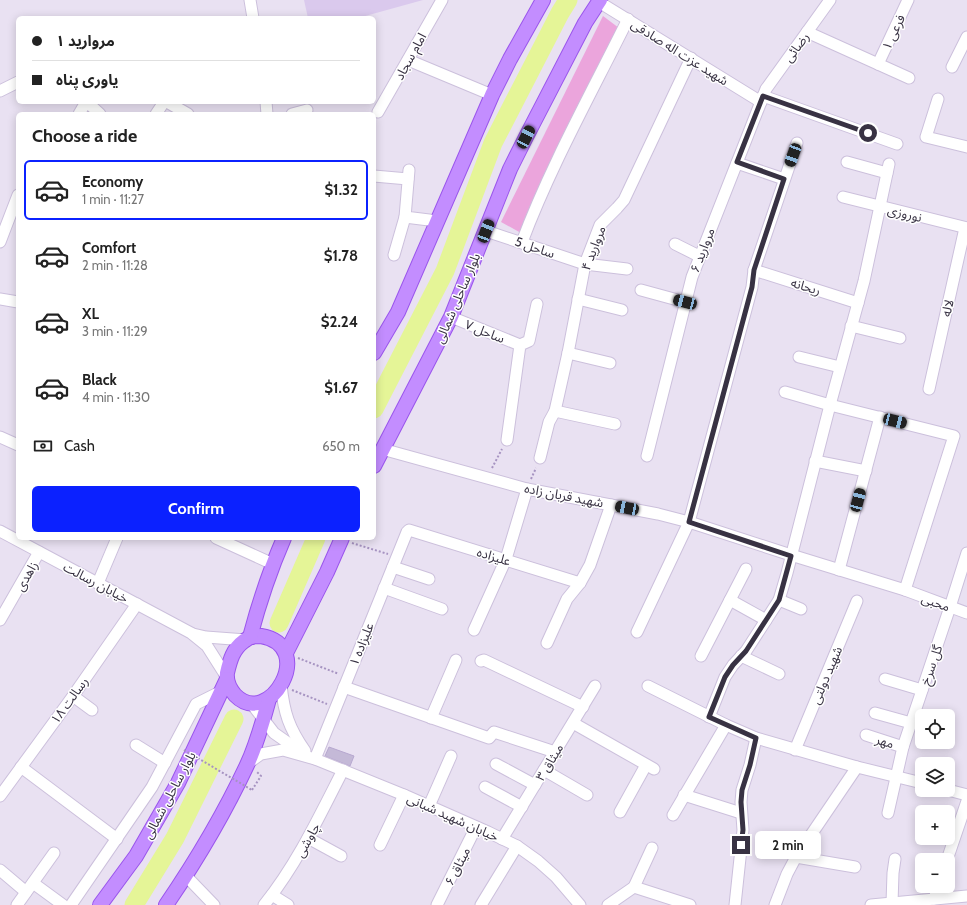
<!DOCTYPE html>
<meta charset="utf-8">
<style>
:root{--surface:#fff;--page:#f2f2f2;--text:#222;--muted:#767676;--line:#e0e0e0;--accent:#0b21ff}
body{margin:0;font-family:Cabin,"Noto Sans Arabic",sans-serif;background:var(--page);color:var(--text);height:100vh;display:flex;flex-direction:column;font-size:15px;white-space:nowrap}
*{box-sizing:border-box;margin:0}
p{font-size:13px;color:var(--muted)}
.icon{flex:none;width:22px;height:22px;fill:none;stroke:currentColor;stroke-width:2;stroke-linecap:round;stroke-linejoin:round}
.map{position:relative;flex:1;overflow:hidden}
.panel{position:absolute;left:16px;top:112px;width:360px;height:428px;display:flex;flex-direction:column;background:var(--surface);border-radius:6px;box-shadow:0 2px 10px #0003}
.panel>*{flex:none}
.top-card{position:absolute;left:16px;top:16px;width:360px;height:88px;border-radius:6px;box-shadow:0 2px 10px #0003;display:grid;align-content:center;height:88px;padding:0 16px;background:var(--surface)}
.tools{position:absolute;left:915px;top:709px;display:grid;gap:8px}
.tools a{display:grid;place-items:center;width:40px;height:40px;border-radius:6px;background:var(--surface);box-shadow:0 2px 10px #0003;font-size:20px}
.end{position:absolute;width:18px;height:18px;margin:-9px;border:5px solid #383243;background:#fff;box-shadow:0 0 0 2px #fff}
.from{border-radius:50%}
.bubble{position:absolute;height:28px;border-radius:6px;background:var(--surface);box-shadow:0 2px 10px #0003;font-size:13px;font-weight:800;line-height:28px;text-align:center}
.car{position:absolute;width:12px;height:24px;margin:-12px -6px;border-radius:5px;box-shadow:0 0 3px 1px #0007;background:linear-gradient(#222 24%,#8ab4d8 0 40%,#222 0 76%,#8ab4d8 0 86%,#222 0)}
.top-card b{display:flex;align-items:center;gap:14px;height:38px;font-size:15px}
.top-card b+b{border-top:1px solid var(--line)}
.top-card i{width:10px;height:10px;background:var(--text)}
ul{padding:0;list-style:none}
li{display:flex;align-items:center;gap:12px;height:60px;margin:0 8px 6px;padding:0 8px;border:2px solid transparent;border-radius:6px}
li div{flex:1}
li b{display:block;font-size:15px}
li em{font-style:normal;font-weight:800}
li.current{border-color:var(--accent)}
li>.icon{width:36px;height:36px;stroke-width:1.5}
h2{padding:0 16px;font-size:18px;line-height:48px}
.pay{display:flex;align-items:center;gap:10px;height:44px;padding:0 16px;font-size:15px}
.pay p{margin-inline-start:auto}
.action{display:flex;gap:8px;margin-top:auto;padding:8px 16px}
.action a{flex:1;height:46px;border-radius:6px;background:var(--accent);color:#fff;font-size:16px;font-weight:800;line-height:46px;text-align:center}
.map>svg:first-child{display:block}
.education{fill:#dac9ed}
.green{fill:#eba5dc}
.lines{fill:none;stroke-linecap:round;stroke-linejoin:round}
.river{stroke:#e5f597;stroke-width:19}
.building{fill:#c4b9d7;stroke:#b7a8d0}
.minor-casing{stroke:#ccc0dc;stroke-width:13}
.major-casing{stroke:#9a55ec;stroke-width:16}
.path{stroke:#a693c1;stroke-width:2;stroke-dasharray:2 2;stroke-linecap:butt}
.minor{stroke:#fff;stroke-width:11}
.major{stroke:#c38dff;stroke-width:14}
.path-bridge{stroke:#a693c1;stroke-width:2;stroke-dasharray:2 2;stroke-linecap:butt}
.route{stroke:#383243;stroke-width:5}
.labels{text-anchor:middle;stroke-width:3;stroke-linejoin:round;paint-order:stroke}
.street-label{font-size:13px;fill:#383243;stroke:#fff}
</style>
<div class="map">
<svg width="967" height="905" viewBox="0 0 967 905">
<rect width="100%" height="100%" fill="#e9e1f2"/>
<path class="education" d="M304,0h119l-65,18h-50z"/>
<path class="green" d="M603,16l16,12 -98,205 -20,-11z"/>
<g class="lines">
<g class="river">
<path d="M374,409l71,-138 48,-128 67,-130 8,-13"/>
<path d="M279,623l37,-85"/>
<path d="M134,905l41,-67 59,-119"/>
</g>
</g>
<path class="building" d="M329,747l25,9 -4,10 -25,-10z"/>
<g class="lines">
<g class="minor-casing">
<g id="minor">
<path d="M250,0l3,18"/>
<path d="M599,2l162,100"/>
<path d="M807,32l102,46"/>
<path d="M408,60l84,35"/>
<path d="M878,64l30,-64"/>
<path d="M952,67l15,-30"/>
<path d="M0,91l18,-9"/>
<path d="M763,96l134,48"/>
<path d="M938,99l-12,38 41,10"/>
<path d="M87,102l13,12"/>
<path d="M167,102l21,12"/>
<path d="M266,102l1,12"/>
<path d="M378,112l64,-112"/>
<path d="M79,114l7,-12"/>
<path d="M156,114l8,-12"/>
<path d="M292,114l15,-4"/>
<path d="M847,162l40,11"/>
<path d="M737,163l47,16"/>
<path d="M409,170l-4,47 32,4"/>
<path d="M374,176l34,3"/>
<path d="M843,197l124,31"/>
<path d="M486,231l99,33 42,5"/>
<path d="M0,242l18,-47"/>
<path d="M522,242c29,-77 70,-150 106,-223"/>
<path d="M675,244l24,12"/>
<path d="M394,255l11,-38"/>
<path d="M754,270l104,33"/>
<path d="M641,290l44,12"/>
<path d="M0,299l18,3"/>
<path d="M578,299l44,11"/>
<path d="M451,317l69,28"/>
<path d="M851,326l49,12"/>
<path d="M568,353l42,10"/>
<path d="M799,357l41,10"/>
<path d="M929,389l36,-161"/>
<path d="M785,392l45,13 124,31 -49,154"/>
<path d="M555,411l60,13"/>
<path d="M0,437l18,8"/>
<path d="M507,440l13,-95 9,-4 8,-37"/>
<path d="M382,449l145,40 131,25 31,8 102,33 114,35 62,23"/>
<path d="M647,456l45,-179 74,-188 64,-89"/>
<path d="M540,458l9,-36 6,-11 13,-58 17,-89 15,-39 17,-17 7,-8 67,-142"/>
<path d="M815,461l51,10"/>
<path d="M0,531l191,102 16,13 19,30"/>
<path d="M216,538l57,26"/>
<path d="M393,567l36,12"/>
<path d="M839,570l41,-153"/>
<path d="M98,583l19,-45"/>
<path d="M384,588l58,21"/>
<path d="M730,600l36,20"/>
<path d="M779,600l22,9"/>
<path d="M0,620l39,-68"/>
<path d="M474,630l32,-71 21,-70"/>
<path d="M637,632l52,-110 63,-235 2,-17 43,-127"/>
<path d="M193,634l13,3 40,3"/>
<path d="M547,643l20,-44 13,-16 10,-18 21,-60"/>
<path d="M701,656l45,-87"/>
<path d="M741,656l38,18"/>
<path d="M481,661l3,-1 99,47"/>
<path d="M885,679l37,11"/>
<path d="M281,685c3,28 8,43 24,66"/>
<path d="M648,686l78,39 30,13 101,29 65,16"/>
<path d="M344,687l145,51 5,-6 61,20"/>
<path d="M73,696l19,14"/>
<path d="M251,703l23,30 27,19"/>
<path d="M875,713l36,10"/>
<path d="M709,717l16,-40 8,-12 13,-14 33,-51 8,-27 43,-168 34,-124 25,-117"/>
<path d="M431,718l25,-58"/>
<path d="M573,723l81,46"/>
<path d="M866,735l37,12"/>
<path d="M136,745l29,18"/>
<path d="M795,750l62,-149"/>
<path d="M315,759l92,-227 2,-2 171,53"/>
<path d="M247,764l14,-10 22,-4 32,9 89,36 84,37 29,14 21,15 18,16 24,28"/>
<path d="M496,764l39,21"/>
<path d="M21,767l96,72"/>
<path d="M544,770l43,25"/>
<path d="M485,787l37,20"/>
<path d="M948,790l19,5"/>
<path d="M684,795l57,18"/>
<path d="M0,796l73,-100 64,-92"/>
<path d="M429,806l22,-50"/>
<path d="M620,812l26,-47"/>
<path d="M888,813l15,-66 47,-140 17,-54"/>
<path d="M673,815l53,-90"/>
<path d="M308,838l33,18"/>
<path d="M502,839l93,-153"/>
<path d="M380,845l24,-50"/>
<path d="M796,857l59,10"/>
<path d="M947,860l20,-59"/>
<path d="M0,870l26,22"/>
<path d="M186,876l28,29"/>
<path d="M33,883l30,22"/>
<path d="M634,887l56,18"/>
<path d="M272,895l16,10"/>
<path d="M934,899l4,-13"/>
<path d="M892,903l1,-30 2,-14"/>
<path d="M17,905l37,-52"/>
<path d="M71,905l81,-118 44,-83 24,-12"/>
<path d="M264,905c33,-41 55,-88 79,-135"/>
<path d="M437,905l39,-78"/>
<path d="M481,905l36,-59"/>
<path d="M608,905l26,-18 18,-39"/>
<path d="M735,905l8,-75 -2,-28 1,-12 8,-25 6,-27"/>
<path d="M775,905l12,-31 9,-17 61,-90"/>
<path d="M871,905l96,-9"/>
</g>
</g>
<g class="major-casing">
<g id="major">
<path d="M374,353l24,-41 94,-217 18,-36 33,-59"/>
<path d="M374,466l77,-149 59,-148 16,-32 59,-114 15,-23"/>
<path d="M261,636c57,10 8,94 -26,59 -5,-6 -9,-14 -8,-22 3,-13 6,-24 17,-32 2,-1 5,-4 8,-4 2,-1 6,-1 9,-1z"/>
<path d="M250,637c9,-34 20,-67 34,-99"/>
<path d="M286,653l41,-81 15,-34"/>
<path d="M100,905l36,-49 42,-73 49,-104"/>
<path d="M166,905c30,-44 58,-91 81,-140 10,-21 16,-44 22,-66"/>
</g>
</g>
<g class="path">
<path d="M492,468l10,-19"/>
<path d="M531,479l5,-11"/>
<path d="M352,543l36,11"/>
<path d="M298,658l41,16"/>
<path d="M292,690l35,14"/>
<path d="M252,790l9,-14 -5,-5"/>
</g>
<use href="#minor" class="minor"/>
<use href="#major" class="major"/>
<path class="path-bridge" d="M184,750l68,40"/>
</g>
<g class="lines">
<path class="route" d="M741,845l2,-15 -2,-28 1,-12 8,-25 6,-27 -47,-21 16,-40 8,-12 13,-14 33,-51 12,-44 -102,-34 63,-235 2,-17 30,-91 -47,-17 26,-66 105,37"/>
</g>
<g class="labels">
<g class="street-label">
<text transform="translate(893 32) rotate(-65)" y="5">فرعی ۱</text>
<text transform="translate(796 47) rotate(-54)" y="5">رضائی</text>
<text transform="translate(680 52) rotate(32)" y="5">شهید عزت اله صادقی</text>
<text transform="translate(410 56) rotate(-61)" y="5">امام سجاد</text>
<text transform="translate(905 213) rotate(14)" y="5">نوروزی</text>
<text transform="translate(535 247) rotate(19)" y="5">ساحل 5</text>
<text transform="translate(593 248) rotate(-69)" y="5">مروارید ۴</text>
<text transform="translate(702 250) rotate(-69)" y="5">مروارید ۶</text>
<text transform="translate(806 286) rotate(17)" y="5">ریحانه</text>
<text transform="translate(457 298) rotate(-67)" y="5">بلوار ساحلی شمالی</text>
<text transform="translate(947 308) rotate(-77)" y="5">لاله</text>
<text transform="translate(485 331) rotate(22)" y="5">ساحل ۷</text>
<text transform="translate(564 495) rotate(11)" y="5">شهید قربان زاده</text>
<text transform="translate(494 556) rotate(17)" y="5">علیزاده</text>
<text transform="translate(26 576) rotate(-60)" y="5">زاهدی</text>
<text transform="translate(96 582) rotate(28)" y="5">خیابان رسالت</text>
<text transform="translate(936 602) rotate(20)" y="5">محبی</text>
<text transform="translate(361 644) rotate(-68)" y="5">علیزاده ۱</text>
<text transform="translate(931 665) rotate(-71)" y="5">گل سرخ</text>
<text transform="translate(826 675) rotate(-67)" y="5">شهید دولتی</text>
<text transform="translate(69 700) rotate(-54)" y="5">رسالت ۱۸</text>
<text transform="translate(885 741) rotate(18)" y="5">مهر</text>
<text transform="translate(549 762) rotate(-59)" y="5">میثاق ۳</text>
<text transform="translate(169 795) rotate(-62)" y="5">بلوار ساحلی شمالی</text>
<text transform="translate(453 817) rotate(24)" y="5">خیابان شهید شبانی</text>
<text transform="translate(307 840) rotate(-61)" y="5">چاوشی</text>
<text transform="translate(457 866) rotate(-63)" y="5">میثاق ۶</text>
</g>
</g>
</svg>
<div class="tools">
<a><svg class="icon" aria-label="locate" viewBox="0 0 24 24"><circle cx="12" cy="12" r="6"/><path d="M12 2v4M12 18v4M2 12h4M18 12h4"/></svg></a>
<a><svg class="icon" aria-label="layers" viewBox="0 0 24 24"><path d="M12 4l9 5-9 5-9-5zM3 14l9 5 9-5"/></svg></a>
<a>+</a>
<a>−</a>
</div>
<i class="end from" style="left:868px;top:133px"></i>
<i class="end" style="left:741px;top:845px"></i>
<div class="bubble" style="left:755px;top:831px;width:66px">2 min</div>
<i class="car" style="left:526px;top:137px;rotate:27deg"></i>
<i class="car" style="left:793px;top:155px;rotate:200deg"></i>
<i class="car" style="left:486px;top:231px;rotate:21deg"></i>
<i class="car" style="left:685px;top:302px;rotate:285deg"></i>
<i class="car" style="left:895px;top:421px;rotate:104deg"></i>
<i class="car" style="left:858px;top:500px;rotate:15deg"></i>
<i class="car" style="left:627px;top:508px;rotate:281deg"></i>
<div class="top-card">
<b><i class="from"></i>مروارید ۱</b>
<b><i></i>یاوری پناه</b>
</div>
<section class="panel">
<h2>Choose a ride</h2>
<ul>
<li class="current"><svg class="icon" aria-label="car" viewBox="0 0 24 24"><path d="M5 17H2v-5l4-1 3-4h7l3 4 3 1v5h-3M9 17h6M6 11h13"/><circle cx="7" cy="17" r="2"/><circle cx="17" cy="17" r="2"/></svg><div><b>Economy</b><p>1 min · 11:27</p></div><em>$1.32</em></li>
<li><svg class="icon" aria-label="car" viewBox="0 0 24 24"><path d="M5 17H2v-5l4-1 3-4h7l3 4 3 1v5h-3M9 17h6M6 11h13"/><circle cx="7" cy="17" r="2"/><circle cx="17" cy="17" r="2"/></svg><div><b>Comfort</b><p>2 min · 11:28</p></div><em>$1.78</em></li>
<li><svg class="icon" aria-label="car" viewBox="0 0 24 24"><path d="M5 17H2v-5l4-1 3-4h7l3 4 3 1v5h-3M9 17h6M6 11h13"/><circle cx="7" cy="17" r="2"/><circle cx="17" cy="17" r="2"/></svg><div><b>XL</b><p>3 min · 11:29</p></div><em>$2.24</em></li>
<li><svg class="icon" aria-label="car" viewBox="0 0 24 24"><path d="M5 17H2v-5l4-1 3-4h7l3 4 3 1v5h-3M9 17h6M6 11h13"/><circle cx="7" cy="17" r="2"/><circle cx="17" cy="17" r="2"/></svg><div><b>Black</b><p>4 min · 11:30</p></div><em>$1.67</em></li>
</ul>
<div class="pay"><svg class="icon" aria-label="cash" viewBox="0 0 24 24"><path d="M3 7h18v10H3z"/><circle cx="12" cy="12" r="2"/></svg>Cash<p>650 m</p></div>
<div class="action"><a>Confirm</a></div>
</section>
</div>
